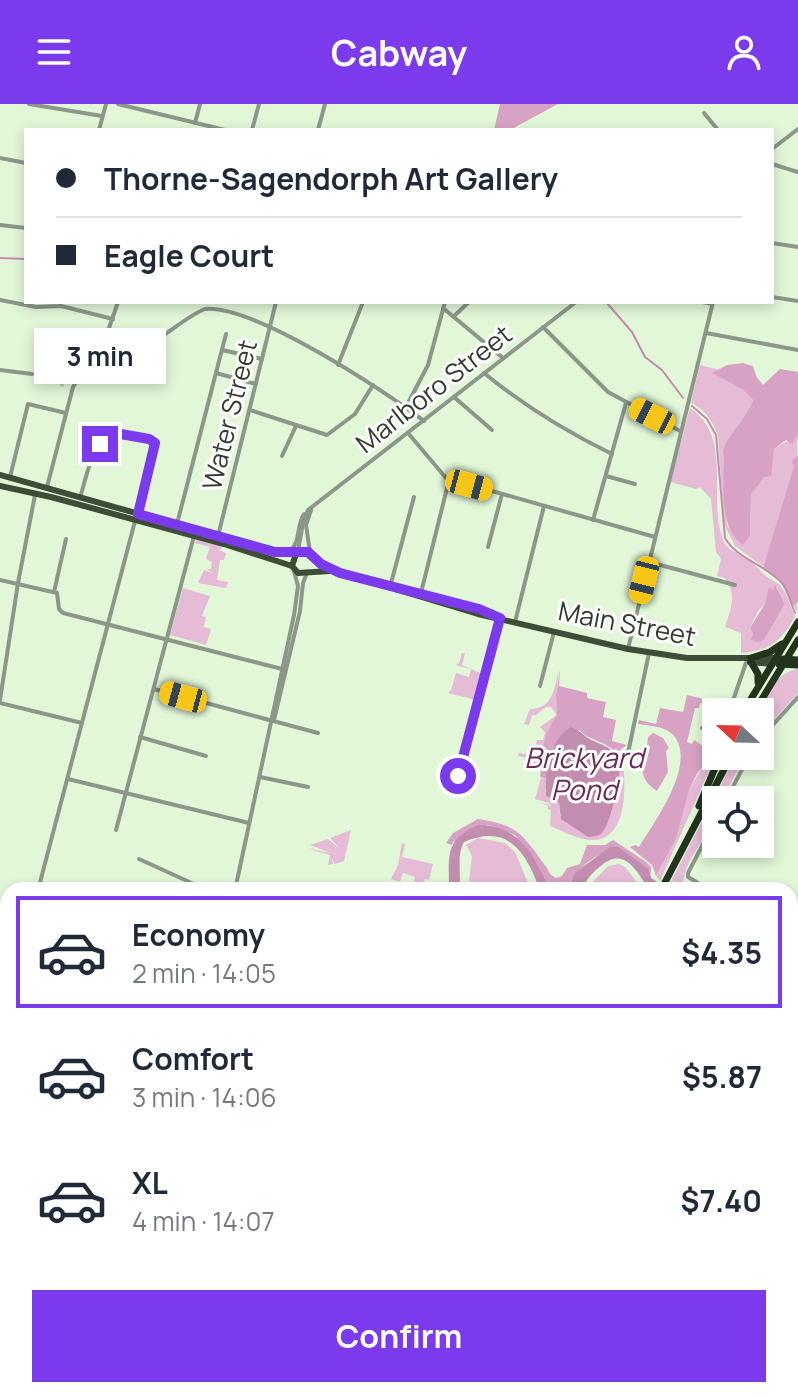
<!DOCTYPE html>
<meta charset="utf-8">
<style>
:root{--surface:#fff;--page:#f6f6f7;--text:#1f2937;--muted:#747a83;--line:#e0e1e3;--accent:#7c3aed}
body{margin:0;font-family:Manrope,sans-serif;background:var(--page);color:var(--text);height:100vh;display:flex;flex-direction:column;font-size:30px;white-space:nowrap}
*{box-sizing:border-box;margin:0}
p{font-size:26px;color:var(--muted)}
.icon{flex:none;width:44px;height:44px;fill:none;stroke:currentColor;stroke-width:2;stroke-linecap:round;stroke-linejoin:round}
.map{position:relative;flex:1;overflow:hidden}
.drawer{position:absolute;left:0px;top:778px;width:798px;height:516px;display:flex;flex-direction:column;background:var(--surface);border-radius:24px 24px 0 0;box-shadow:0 4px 12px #0003}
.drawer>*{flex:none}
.hud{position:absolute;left:24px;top:24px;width:750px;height:176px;border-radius:0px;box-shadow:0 4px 12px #0003;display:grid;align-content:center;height:176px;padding:0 32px;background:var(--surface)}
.needle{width:52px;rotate:292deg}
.buttons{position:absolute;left:702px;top:594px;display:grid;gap:16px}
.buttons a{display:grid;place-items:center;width:72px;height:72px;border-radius:0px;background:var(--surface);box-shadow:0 4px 12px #0003;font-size:40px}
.end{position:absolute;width:36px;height:36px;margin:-18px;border:10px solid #7c3aed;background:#fff;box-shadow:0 0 0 4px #fff}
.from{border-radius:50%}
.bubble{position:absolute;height:56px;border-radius:0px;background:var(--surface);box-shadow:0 4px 12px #0003;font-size:26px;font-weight:700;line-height:56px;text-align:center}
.car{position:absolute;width:24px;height:48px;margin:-24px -12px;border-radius:10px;box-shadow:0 0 6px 2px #0007;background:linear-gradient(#f5c518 24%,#345 0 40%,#f5c518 0 76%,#345 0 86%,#f5c518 0)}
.hud b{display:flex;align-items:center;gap:28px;height:76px;font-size:30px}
.hud b+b{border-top:2px solid var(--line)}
.hud i{width:20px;height:20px;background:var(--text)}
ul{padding:14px 0 0;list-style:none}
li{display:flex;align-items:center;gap:24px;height:112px;margin:0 16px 12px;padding:0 16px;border:4px solid transparent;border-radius:0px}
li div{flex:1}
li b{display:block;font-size:30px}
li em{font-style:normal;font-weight:700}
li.on{border-color:var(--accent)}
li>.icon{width:72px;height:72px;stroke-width:1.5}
.cta{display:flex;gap:16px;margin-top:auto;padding:16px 32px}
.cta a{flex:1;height:92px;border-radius:0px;background:var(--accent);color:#fff;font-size:32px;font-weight:700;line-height:92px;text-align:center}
header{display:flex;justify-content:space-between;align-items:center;height:104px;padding:0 32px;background:var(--accent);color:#fff;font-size:36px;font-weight:700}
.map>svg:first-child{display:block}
.green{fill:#e5bbd5;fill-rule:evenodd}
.forest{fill:#d8a2c5}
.water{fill:#c28daf}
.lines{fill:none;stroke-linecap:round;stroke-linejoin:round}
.stream{stroke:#c28daf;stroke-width:2}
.minor-tunnel{stroke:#bed1b6;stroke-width:4;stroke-dasharray:4 2;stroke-linecap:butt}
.minor{stroke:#8c9689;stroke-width:4}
.major{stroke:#3e4d37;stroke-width:6}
.highway{stroke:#23341c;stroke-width:7}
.route{stroke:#7c3aed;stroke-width:10}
.labels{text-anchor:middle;stroke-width:6;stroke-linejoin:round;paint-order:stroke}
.street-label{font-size:26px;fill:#313a2e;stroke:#fff}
.water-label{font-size:28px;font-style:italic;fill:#6a2b58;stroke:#fff}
</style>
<header><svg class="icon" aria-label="menu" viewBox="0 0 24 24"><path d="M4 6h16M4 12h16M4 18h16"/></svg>Cabway<svg class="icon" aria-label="person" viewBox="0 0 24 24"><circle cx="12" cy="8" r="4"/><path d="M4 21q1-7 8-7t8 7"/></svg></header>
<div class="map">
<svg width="798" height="1294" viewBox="0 0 798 1294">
<rect width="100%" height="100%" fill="#e1f7d8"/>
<g class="green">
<path d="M700,261l20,5 -7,3 30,17 10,10c-7,20 -24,32 -30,50l4,75 16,20 7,-11 1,-39 21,-32 2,-14 23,-14v178l-13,-31 -49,-36 -11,-22 -6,-88c-4,-13 -14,-28 -27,-33z"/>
<path d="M690,304c43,29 18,87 32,129 5,16 16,14 27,23 7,5 12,12 18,17 5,4 12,5 15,11 6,8 9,20 13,29 -15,25 -24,33 -54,36v-20l-16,-6c6,-19 12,-32 0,-49l-8,-2 4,-17 -5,-7 -5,-53 -11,-12 -4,2 -26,-7zM776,482l9,18 -21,36 -11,-6 -3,-6 8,-17 7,-7 5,-16 3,2z"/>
<path d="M196,436l26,6 -1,4 -5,-1 10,4 -2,7h-4l-3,20 11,2 -2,6 -28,-5 6,-13 9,3 -6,-4h4l1,-7 -6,-3 4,-12 -15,-4z"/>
<path d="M183,484l27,8 -8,20 4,1 -2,10 7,2 -5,16 -36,-10z"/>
<path d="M462,549h3l-3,12 18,8 -3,14 7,-17 -8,30 -28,-7 3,-3 5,-17 13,4 2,-8 -15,-4 3,-2z"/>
<path d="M798,565v24l-38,42c0,-8 -1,-20 0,-25 5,-18 20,-39 38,-41z"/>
<path d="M559,566l-3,25 1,19 -21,50 -6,6 -3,-1 3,-10 -12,-3 1,-3 12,2v3l6,-18h6l2,-8 -5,-5 17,-12 -6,-8h-5l-10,8h-4l-3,10 -5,-1 6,-15c22,0 24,-19 29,-39z"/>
<path d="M716,639v12l-56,126 -5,-7 21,-35 14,-52 22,-34 -2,-2z"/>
<path d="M621,647c5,23 10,90 -29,89 -14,0 -29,-9 -42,-14l1,-16 -3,-1v-4l-13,-3 13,2 4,4 -3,-5 -14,-4 6,-21 6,1 -2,12 14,12 1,13 54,-16 6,-31 -4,-16z"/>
<path d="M736,652h9l-23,44h-6c0,24 -19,45 -29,67 -2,6 -3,12 -5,18l-9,-4 -2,9 -4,-1z"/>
<path d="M351,726l-7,31 -9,3 -3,-6 1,6 -5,1 2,-10 -24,-7 25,5 -21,-8 18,-6 12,10 -10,-11z"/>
<path d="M478,734l27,5 10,9 16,38h-63l4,-34 -6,-11z"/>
<path d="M402,739l3,1 -3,13 31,7 -4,16 -4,-1 -3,11h-10l3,-13 -12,-4 -3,9 -9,-3 7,-14z"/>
<path d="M619,760l6,3 18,23h-58l23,-24z"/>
<path d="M798,876v137l-8,-6v-127z"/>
<path d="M790,1149l8,5v140h-53l-26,-8h71z"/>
</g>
<g class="forest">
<path d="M500,0h58l-48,26h-16z"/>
<path d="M743,259l10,3 3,10 7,9 17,-16 18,3v71l-1,-8 -5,9 -6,-4 -12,9 -3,27 -7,1 -13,18 -1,40 -7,10c-27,-19 -17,-65 -20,-95 6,-18 23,-30 30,-50l-10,-10 -31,-17 15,-8z"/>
<path d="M798,351v147l-6,4 -10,-23 -19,-14 31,-103 -2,-5z"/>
<path d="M775,481l10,19 -21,36 -6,2 -7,-2 2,-6 -3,-6 15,-24 4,-17 4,3z"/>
<path d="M560,566l-1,16 28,7v5l19,4 -3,15 13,3 -4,21 15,4 -11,8c-10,-12 -26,-12 -37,-23l-26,17 -6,32 -7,-2 1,-7 -9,-2 8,-11 7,-24 10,-19 -1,-19z"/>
<path d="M687,591l25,6v4l-12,-2 -1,5h-4l-8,34 5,2 2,-4 2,1 16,12 -2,7 -12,12 -8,15 -14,52 -20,36 -4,-10 -22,-18 6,-2 3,2c15,-25 58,-82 35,-111 -8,-10 -24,-10 -36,-12l1,-4 17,4 4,-16 23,4z"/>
<path d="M653,629l10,5 6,10 -3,3 2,21 -11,19c-24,-16 -11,-28 -9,-54z"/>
<path d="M478,715c39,6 44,14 66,45 6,7 4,10 12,14l6,-2 5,-8 13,-4 7,-19h18l8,-5 33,22 5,5v8l-2,-6 -30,-22c-21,5 -45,22 -53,43h-16l-35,-55 -27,-10 -35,17 -1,3 -6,-2 7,-10z"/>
</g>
<g class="water">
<path d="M571,623c8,3 10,6 17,11 14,8 23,7 32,23 1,13 -9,65 -19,73 -2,2 -10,3 -13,3l-27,-18 -2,-16 -13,-7c-2,-22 4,-58 25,-69z"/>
<path d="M478,721c43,0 56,32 72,65h-10c-14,-37 -31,-67 -76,-48 -8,14 -2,32 -5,48h-10c0,-34 -5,-50 29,-65z"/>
<path d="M610,743h9l30,22 2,9 19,12h-21c-11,-17 -24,-44 -47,-25 -9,7 -16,14 -20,25h-16l10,-18z"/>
</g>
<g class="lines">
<g class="stream">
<path d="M0,154l26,1"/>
<path d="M606,198l26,30 13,25 17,13 21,28"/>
<path d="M692,302l15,13 9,16 9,103c12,21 41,27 57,45 6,7 9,21 13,30"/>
<path d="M0,1059l2,-10"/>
<path d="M790,1167l8,4"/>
<path d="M425,1294l2,-8"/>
</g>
<path class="minor-tunnel" d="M60,280l6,1"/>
<g class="minor">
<path d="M29,0l73,12"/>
<path d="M118,0l107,26"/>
<path d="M704,9l14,17"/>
<path d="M195,19l5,-19"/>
<path d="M99,26l7,-26"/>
<path d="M252,26l7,-26"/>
<path d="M318,26l7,-26"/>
<path d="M772,45l26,-20"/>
<path d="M0,54l26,5"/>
<path d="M772,60l26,8"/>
<path d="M0,121l26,3"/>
<path d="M772,139l26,4"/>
<path d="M772,193l26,4"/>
<path d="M0,196l36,7 25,-1 52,13"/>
<path d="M703,198l9,2"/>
<path d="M443,204l60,50"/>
<path d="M454,212l15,-14"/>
<path d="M543,223l65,65 72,39"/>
<path d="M706,229l92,17"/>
<path d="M103,234c7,4 15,10 23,11 24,4 55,-31 79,-40 49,-4 177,80 219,112"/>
<path d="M222,246l40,9"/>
<path d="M338,261l25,-63"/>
<path d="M0,266l32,4"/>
<path d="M216,269l40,11"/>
<path d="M484,269c39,32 83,59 128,81"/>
<path d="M454,293l38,33"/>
<path d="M406,303l22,-42 17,-63"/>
<path d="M250,306l77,25 28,-21 18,-29"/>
<path d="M408,329l38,45 209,59"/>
<path d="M282,352l14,-30"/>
<path d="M606,372l29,8"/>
<path d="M10,373l18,-73 38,9"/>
<path d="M47,383l26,-100 36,-59 9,-26"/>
<path d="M80,394c13,-45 17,-81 74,-57l1,6 -17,66"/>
<path d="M593,416l33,-117"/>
<path d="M177,420l49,-190"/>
<path d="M218,432l58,-234"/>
<path d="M488,443l14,-53"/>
<path d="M291,446c10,-10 5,-24 13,-36"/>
<path d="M298,447l5,-28 5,-13 268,-208"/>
<path d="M310,448l-4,-27 5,-15"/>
<path d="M649,458l86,23"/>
<path d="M0,476l57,13 2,16 4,4 219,56"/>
<path d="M390,483l24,-90"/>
<path d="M54,488l12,-53"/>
<path d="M421,489l28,-113"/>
<path d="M515,518l29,-116"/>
<path d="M628,545l85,-347"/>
<path d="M540,582l14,-54"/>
<path d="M154,585l164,44"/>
<path d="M0,596l18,-117 17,-88"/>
<path d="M0,599l82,20"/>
<path d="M729,608l18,-52"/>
<path d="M274,616l26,-109 3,-28 4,-10"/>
<path d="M702,624l14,3"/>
<path d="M140,633l66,19"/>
<path d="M760,635l38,-42"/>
<path d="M628,649l21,-100"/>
<path d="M260,673l48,10"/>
<path d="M68,675l181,44"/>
<path d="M456,680l44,-164"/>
<path d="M726,696l23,-44"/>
<path d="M116,726l78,-294"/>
<path d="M139,755l68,31"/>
<path d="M38,786l97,-369"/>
<path d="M235,786l59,-275 4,-29 -4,-15"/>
<path d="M710,786l-22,-13v-4l28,-54"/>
<path d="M0,902l8,3"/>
<path d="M0,1078l8,1"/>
<path d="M790,1146l8,4"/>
<path d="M0,1210l8,1"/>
<path d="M5,1211l3,-21"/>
<path d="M0,1248l8,13"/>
<path d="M24,1286l7,8"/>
<path d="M10,1294l12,-8"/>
<path d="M90,1294l3,-8"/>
<path d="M301,1294l1,-8"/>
</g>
<g class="major">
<path d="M0,371l275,77h33l13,12 11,6 146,44 150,35 59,9h89"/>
<path d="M0,382l51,11 173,47 68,22"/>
<path d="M296,450l-4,12 6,7 32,-2"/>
<path d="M396,484l93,25"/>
<path d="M750,558l22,2"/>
<path d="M491,1286l8,8"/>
</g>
<g class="highway">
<path d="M751,554l19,-6 12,-8"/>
<path d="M782,555l16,1"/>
<path d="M751,558l7,12v8"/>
<path d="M779,560l19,1"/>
<path d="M743,608l55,-90"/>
<path d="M754,608l44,-72"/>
<path d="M699,702l21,-50"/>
<path d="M661,786l70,-134"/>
<path d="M394,1294l3,-8"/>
<path d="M402,1294l5,-8"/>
</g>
</g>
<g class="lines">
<path class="route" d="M100,340l15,-11 34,6 6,4 -17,71 137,38h33l13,12 19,9 139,36 21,9 -42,158"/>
</g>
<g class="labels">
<g class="street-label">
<text transform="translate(434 285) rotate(-38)" y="9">Marlboro Street</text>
<text transform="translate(230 311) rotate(-76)" y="9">Water Street</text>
<text transform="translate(627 520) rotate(11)" y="9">Main Street</text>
</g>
<g class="water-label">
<text x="584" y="664">Brickyard<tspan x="584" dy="32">Pond</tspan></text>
</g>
</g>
</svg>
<div class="buttons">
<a><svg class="needle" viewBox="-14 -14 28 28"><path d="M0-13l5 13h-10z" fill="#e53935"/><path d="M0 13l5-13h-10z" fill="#747a83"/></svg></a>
<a><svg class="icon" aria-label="locate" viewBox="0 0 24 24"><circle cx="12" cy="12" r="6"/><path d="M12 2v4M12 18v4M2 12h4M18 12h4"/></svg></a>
</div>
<i class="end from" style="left:458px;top:672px"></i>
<i class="end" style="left:100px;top:340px"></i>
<div class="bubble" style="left:34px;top:224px;width:132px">3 min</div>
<i class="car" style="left:652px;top:312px;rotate:297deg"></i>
<i class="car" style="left:469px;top:381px;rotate:105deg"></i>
<i class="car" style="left:644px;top:476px;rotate:194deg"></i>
<i class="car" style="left:183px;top:593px;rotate:285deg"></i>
<div class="hud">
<b><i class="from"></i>Thorne-Sagendorph Art Gallery</b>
<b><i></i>Eagle Court</b>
</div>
<section class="drawer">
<ul>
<li class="on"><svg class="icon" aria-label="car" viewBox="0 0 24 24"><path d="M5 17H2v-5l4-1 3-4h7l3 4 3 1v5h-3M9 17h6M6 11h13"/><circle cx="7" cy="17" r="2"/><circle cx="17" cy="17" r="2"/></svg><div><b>Economy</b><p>2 min · 14:05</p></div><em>$4.35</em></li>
<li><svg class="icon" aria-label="car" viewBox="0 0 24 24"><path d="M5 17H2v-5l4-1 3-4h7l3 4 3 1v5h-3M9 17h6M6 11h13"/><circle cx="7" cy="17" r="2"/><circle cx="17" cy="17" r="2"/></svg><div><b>Comfort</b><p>3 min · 14:06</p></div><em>$5.87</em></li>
<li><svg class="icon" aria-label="car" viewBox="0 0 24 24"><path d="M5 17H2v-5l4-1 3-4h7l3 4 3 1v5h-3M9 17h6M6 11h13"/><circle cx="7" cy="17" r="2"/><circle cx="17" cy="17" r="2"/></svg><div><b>XL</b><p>4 min · 14:07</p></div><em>$7.40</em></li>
</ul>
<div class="cta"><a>Confirm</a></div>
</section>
</div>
